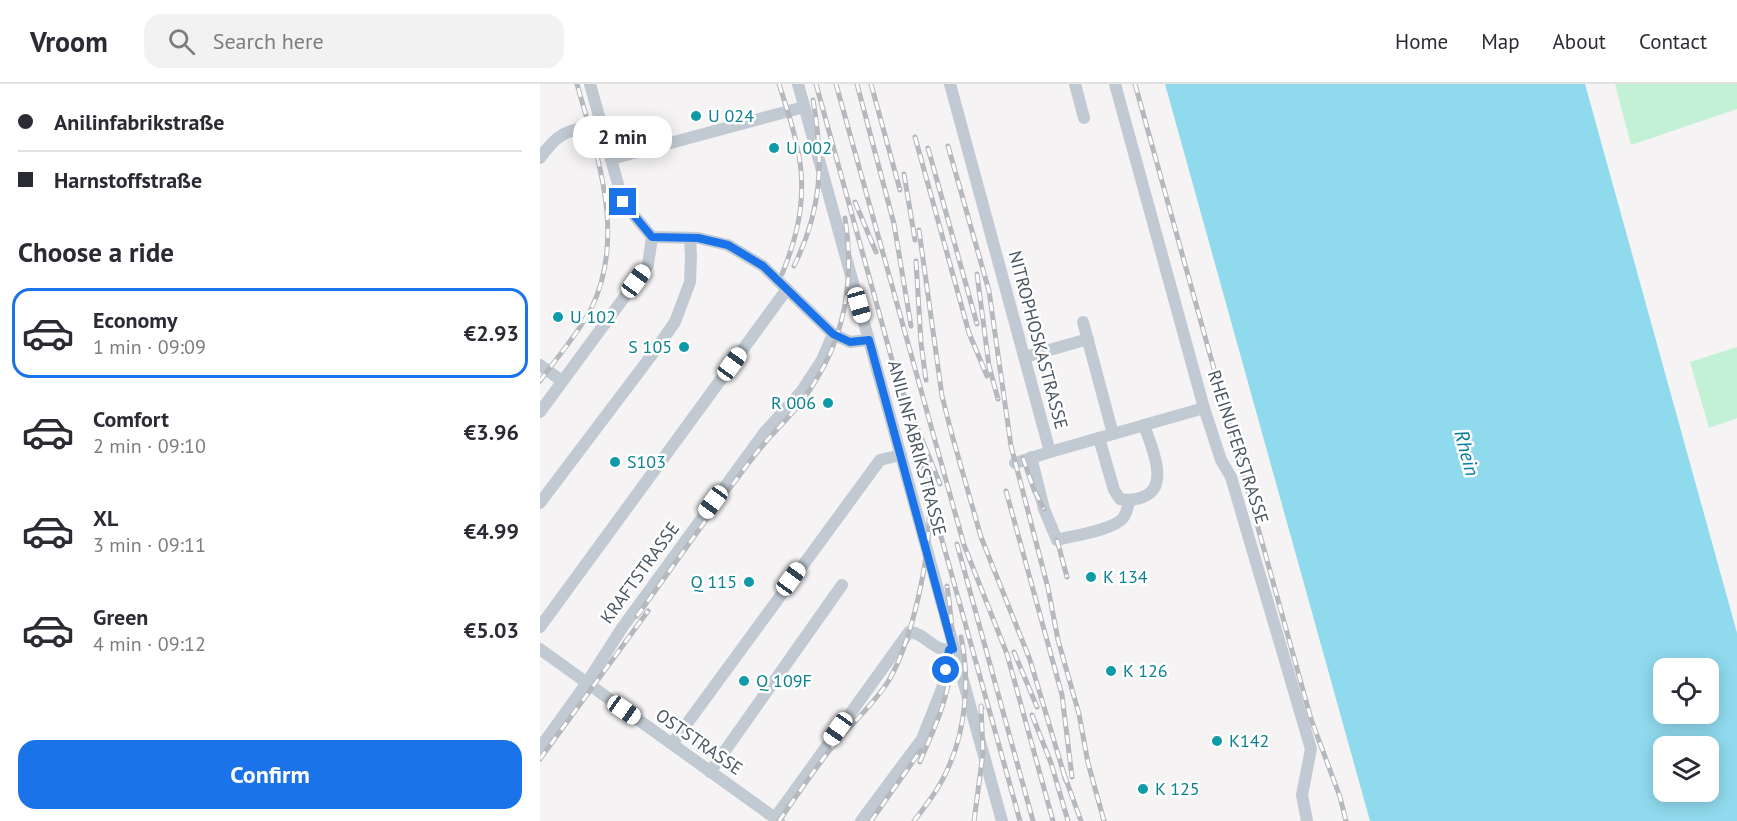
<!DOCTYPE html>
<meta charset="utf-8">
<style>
:root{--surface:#fff;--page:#f2f2f3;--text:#2b2b33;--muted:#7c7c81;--line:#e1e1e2;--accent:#1a73e8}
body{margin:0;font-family:"PT Sans",sans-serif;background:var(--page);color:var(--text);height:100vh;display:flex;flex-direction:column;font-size:22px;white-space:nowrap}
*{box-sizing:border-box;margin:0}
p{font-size:20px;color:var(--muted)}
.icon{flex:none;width:33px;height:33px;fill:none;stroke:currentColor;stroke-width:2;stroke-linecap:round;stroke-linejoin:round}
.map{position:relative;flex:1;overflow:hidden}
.drawer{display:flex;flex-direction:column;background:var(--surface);width:540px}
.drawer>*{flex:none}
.banner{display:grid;align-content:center;height:132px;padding:0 18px;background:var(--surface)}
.fabs{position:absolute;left:1113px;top:574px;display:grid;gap:12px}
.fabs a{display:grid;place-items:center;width:66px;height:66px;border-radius:12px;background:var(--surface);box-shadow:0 3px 15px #0003;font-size:30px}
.end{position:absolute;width:27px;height:27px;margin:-14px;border:8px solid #1a73e8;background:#fff;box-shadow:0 0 0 3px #fff}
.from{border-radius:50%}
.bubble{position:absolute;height:42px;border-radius:18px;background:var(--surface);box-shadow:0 3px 15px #0003;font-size:20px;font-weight:700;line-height:42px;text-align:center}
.car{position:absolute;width:18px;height:36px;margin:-18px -9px;border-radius:8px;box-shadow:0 0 4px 2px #0007;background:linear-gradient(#fff 24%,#345 0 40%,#fff 0 76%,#345 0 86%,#fff 0)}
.banner b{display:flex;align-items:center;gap:21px;height:57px;font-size:22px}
.banner b+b{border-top:2px solid var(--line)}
.banner i{width:15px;height:15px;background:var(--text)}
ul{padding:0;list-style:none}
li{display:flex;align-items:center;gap:18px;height:90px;margin:0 12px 9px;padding:0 6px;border:3px solid transparent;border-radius:18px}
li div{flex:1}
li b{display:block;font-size:22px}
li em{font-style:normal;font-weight:700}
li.on{border-color:var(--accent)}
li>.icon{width:54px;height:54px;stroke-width:1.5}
h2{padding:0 18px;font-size:27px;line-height:72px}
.primary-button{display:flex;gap:12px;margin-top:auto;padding:12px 18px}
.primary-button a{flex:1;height:69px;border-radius:18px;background:var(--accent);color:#fff;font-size:24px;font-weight:700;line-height:69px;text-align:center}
header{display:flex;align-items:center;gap:36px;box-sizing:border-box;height:84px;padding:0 30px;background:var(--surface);border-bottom:2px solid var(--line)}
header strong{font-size:28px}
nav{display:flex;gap:33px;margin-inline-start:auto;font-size:21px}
.search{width:420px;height:54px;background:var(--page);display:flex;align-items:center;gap:15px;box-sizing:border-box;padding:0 21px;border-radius:18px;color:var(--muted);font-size:22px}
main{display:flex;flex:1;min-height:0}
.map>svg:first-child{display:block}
.green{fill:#c3f1d5}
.water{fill:#90daee;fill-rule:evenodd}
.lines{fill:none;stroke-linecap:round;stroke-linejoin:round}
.minor{stroke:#c1cad2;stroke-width:12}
.rail-casing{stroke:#b5b8bd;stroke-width:5}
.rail{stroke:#fff;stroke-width:3;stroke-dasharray:9;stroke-linecap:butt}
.route{stroke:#1a73e8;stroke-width:8}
.culture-dot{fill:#0f9aa8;stroke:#fff;stroke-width:2}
.labels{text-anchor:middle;stroke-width:5;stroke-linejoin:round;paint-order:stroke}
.culture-label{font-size:18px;fill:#0d838f;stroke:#fff;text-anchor:start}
.street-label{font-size:18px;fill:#4a5661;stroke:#fff}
.water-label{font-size:20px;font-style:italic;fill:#0c7c9b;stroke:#fff}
</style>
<header>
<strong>Vroom</strong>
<div class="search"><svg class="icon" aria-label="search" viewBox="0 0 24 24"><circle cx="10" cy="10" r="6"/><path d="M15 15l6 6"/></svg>Search here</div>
<nav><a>Home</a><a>Map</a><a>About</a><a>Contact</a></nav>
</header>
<main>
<section class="drawer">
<div class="banner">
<b><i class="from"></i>Anilinfabrikstraße</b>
<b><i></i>Harnstoffstraße</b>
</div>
<h2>Choose a ride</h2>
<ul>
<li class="on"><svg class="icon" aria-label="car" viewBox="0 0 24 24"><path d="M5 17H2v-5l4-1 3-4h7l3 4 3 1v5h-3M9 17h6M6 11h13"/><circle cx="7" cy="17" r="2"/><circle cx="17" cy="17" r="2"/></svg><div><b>Economy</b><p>1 min · 09:09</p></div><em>€2.93</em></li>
<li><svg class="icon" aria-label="car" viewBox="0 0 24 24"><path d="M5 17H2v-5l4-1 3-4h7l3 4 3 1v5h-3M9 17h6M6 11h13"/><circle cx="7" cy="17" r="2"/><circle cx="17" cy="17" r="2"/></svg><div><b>Comfort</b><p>2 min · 09:10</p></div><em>€3.96</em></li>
<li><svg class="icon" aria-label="car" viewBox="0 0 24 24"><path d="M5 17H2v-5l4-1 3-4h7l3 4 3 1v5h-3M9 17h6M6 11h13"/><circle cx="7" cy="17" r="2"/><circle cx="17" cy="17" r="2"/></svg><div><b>XL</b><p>3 min · 09:11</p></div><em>€4.99</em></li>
<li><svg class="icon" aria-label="car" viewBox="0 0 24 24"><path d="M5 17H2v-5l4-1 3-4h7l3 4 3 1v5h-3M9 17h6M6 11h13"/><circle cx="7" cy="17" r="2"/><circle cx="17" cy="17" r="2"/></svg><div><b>Green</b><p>4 min · 09:12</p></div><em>€5.03</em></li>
</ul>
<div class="primary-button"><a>Confirm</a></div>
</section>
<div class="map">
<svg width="1197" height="737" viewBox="0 0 1197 737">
<rect width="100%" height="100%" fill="#f5f3f3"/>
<g class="green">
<path d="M1075,0h122v25l-106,36z"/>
<path d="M1197,263v71l-28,10 -19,-66z"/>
</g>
<path class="water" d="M625,0h420l152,549v188h-367zM1124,585h44v45h-44zM1124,663h44v45h-44z"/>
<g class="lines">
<g class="minor">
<path d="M50,0l33,118 29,35 46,1 30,7 35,21 70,68 17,8 19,-2"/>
<path d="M258,0l204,737"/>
<path d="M410,0l100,368 154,-44"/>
<path d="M535,0l9,34"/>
<path d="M575,0l89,324 17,52 10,17 80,272 -9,46 5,26"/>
<path d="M0,74c21,-29 28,-26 61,-35"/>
<path d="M71,75l193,-52"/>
<path d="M543,238l30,112"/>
<path d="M485,273l63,-18"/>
<path d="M0,281l22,16"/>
<path d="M0,328l108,-147 4,-28"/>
<path d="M559,354l15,52 6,9c10,2 18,1 27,-4 22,-12 3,-52 -3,-70"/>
<path d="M491,373l13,52 13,31c15,-4 57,-10 66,-22 4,-5 5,-11 6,-17"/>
<path d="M475,379l35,-11"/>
<path d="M0,419l111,-147 24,-34 15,-40 1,-26 -1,-18"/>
<path d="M0,543l247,-338"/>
<path d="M0,565l239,172"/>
<path d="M132,660l208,-284 21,-5"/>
<path d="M0,664l46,-64 36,-56 142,-195 37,-41 21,-32 11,-26"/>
<path d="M170,688l132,-187"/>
<path d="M235,734l134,-186c18,1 23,21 44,17"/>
<path d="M321,737l61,-82 21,-53 6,-36"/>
</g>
<g class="rail-casing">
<g id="rail">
<path d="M239,0c6,19 13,39 17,58 12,47 4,89 -14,132"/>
<path d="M276,0l81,294 43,106"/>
<path d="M296,0l128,461 43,109 46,167"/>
<path d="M317,0l37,140 17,102"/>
<path d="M331,0l29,106"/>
<path d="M595,0l176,635 29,78 6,24"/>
<path d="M375,53l54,196 18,43"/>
<path d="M408,62l41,145 22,155 37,142 10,52 21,74 9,49 16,58"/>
<path d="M388,64l49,176"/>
<path d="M364,90l11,66"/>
<path d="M315,118l21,50"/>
<path d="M379,146l23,166 10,39 29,102 49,123 36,121"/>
<path d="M376,177l5,82 5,37"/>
<path d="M254,182c28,-57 30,-104 19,-166"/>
<path d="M437,190l12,92 9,33"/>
<path d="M0,297c15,-21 40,-50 51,-72 36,-73 6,-153 -14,-225"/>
<path d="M374,355l106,382"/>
<path d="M483,374l11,32 10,19"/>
<path d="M466,407l56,204 10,82"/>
<path d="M517,456l10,37"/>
<path d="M417,460l76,277"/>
<path d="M97,532c33,-45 65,-92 99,-136 11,-15 22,-30 34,-43 17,-18 34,-36 46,-57 31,-50 38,-105 29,-162"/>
<path d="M474,568l23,55"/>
<path d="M492,631l19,48 17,58"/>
<path d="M0,675l108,-148"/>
<path d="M380,678c8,-20 18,-40 24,-61 12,-39 9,-76 3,-115"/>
<path d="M524,690l17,47"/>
<path d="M239,737c19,-27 38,-56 59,-81 17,-20 37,-37 51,-60 23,-39 41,-122 40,-168"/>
<path d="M331,737l50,-71"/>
<path d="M374,737c13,-17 27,-35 35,-55 17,-39 21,-87 12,-129"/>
<path d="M434,737l9,-68 -2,-47 1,2"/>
</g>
</g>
<use href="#rail" class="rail"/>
</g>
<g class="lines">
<path class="route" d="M83,118l29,35 46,1 30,7 35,21 70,68 17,8 19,-2 84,309 -4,1 -3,20"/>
</g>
<g class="culture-dot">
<circle cx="156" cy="32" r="6"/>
<circle cx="234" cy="64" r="6"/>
<circle cx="18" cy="233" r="6"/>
<circle cx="144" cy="263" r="6"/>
<circle cx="288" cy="319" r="6"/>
<circle cx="75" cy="378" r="6"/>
<circle cx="551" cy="493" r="6"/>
<circle cx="209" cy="498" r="6"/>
<circle cx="571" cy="587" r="6"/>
<circle cx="204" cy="597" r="6"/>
<circle cx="677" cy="657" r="6"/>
<circle cx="603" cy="705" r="6"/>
</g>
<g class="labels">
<g class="culture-label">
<text x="168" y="38">U 024</text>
<text x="246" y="70">U 002</text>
<text x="30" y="239">U 102</text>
<text x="132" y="269" text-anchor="end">S 105</text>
<text x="276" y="325" text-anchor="end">R 006</text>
<text x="87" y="384">S103</text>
<text x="563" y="499">K 134</text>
<text x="197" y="504" text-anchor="end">Q 115</text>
<text x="583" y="593">K 126</text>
<text x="216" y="603">Q 109F</text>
<text x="689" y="663">K142</text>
<text x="615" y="711">K 125</text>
</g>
<g class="street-label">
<text transform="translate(498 256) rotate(75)" y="6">NITROPHOSKASTRASSE</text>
<text transform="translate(698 363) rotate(72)" y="6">RHEINUFERSTRASSE</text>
<text transform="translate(377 364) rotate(75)" y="6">ANILINFABRIKSTRASSE</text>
<text transform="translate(100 489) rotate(-54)" y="6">KRAFTSTRASSE</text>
<text transform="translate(159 658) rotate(35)" y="6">OSTSTRASSE</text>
</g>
<g class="water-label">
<text transform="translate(927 369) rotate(75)" y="7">Rhein</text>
</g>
</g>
</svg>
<div class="fabs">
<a><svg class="icon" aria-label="locate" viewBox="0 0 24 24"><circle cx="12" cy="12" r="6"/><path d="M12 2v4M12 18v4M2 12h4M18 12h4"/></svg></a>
<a><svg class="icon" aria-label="layers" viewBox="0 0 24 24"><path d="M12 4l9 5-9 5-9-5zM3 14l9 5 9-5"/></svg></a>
</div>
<i class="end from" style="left:406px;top:586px"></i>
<i class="end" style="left:83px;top:118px"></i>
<div class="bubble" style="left:33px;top:32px;width:99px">2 min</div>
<i class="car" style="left:96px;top:197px;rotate:36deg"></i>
<i class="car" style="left:319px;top:221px;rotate:164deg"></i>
<i class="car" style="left:192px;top:280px;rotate:36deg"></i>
<i class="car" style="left:173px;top:418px;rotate:216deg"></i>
<i class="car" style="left:251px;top:495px;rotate:36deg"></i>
<i class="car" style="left:84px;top:626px;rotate:125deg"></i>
<i class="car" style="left:298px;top:645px;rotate:215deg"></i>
</div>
</main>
